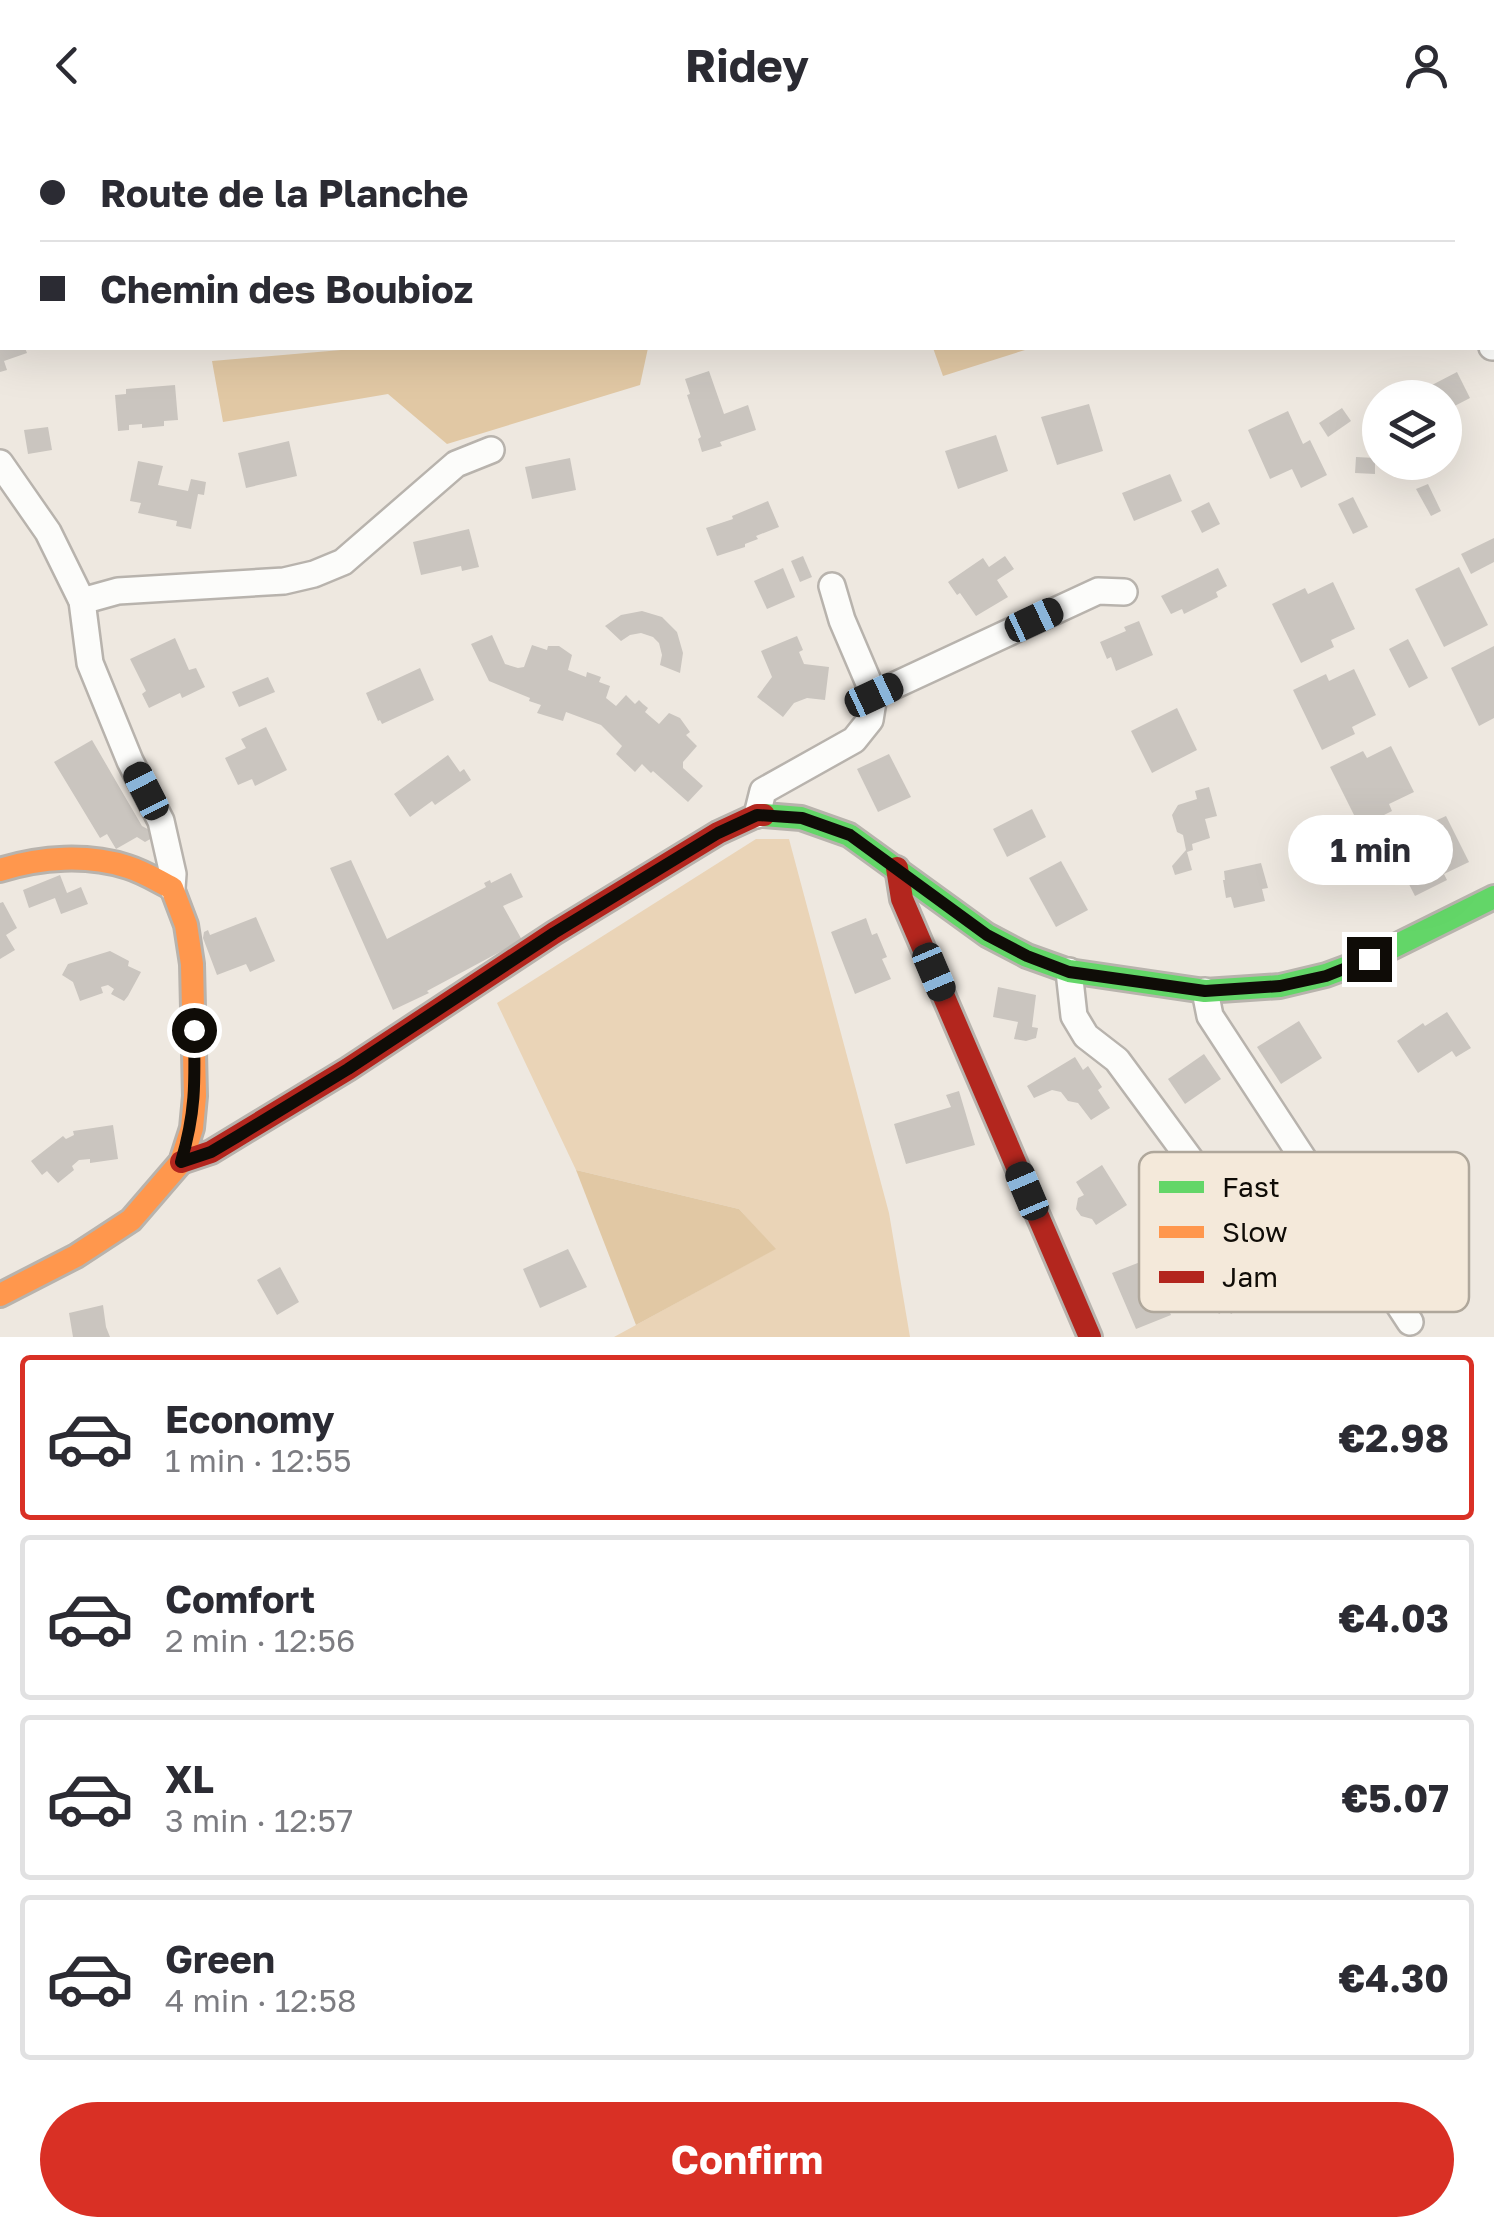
<!DOCTYPE html>
<meta charset="utf-8">
<style>
:root{--surface:#fff;--page:#f7f7f7;--text:#2b2b33;--muted:#7c7c81;--line:#e1e1e2;--accent:#d93025}
body{margin:0;font-family:"Golos Text",sans-serif;background:var(--page);color:var(--text);height:100vh;display:flex;flex-direction:column;font-size:38px;white-space:nowrap}
*{box-sizing:border-box;margin:0}
p{font-size:32px;color:var(--muted)}
.icon{flex:none;width:55px;height:55px;fill:none;stroke:currentColor;stroke-width:2;stroke-linecap:round;stroke-linejoin:round}
.map{position:relative;height:1207px;overflow:hidden}
.sheet{display:flex;flex-direction:column;background:var(--surface);flex:1}
.sheet>*{flex:none}
.banner{position:absolute;left:0px;top:0px;width:1495px;height:220px;box-shadow:0 10px 40px #0002;display:grid;align-content:center;height:220px;padding:0 40px;background:var(--surface)}
.buttons{position:absolute;left:1362px;top:250px;display:grid;gap:20px}
.buttons a{display:grid;place-items:center;width:100px;height:100px;border-radius:50%;background:var(--surface);box-shadow:0 10px 40px #0002;font-size:50px}
.end{position:absolute;width:45px;height:45px;margin:-22px;border:12px solid #0f0c07;background:#fff;box-shadow:0 0 0 5px #fff}
.from{border-radius:50%}
.bubble{position:absolute;height:70px;border-radius:35px;background:var(--surface);box-shadow:0 10px 40px #0002;font-size:32px;font-weight:700;line-height:70px;text-align:center}
.car{position:absolute;width:30px;height:60px;margin:-30px -15px;border-radius:12px;box-shadow:0 0 8px 2px #0007;background:linear-gradient(#222 24%,#8ab4d8 0 40%,#222 0 76%,#8ab4d8 0 86%,#222 0)}
.banner b{display:flex;align-items:center;gap:35px;height:95px;font-size:38px}
.banner b+b{border-top:2px solid var(--line)}
.banner i{width:25px;height:25px;background:var(--text)}
ul{padding:18px 0 0;list-style:none}
li{display:flex;align-items:center;gap:30px;height:165px;margin:0 20px 15px;padding:0 20px;border:5px solid var(--line);border-radius:10px}
li div{flex:1}
li b{display:block;font-size:38px}
li em{font-style:normal;font-weight:700}
li.active{border-color:var(--accent)}
li>.icon{width:90px;height:90px;stroke-width:1.5}
.primary-button{display:flex;gap:20px;margin-top:auto;padding:20px 40px}
.primary-button a{flex:1;height:115px;border-radius:60px;background:var(--accent);color:#fff;font-size:40px;font-weight:700;line-height:115px;text-align:center}
header{display:flex;justify-content:space-between;align-items:center;height:130px;padding:0 40px;background:var(--surface);font-size:45px;font-weight:700}
.map>svg:first-child{display:block}
.green{fill:#ead4b7}
.forest{fill:#e1c8a4}
.building{fill:#cac5bf}
.lines{fill:none;stroke-linecap:round;stroke-linejoin:round}
.street-casing{stroke:#b8b3ad;stroke-width:30}
.fast-casing{stroke:#b8b3ad;stroke-width:28}
.slow-casing{stroke:#b8b3ad;stroke-width:28}
.jam-casing{stroke:#b8b3ad;stroke-width:28}
.street{stroke:#fcfcfa;stroke-width:25}
.fast{stroke:#63d668;stroke-width:22}
.slow{stroke:#ff974d;stroke-width:22}
.jam{stroke:#b3261e;stroke-width:22}
.route{stroke:#0f0c07;stroke-width:12}
.key{fill:#f4e9da;stroke:#afa79b;stroke-width:2.5}
.key-label{font-size:28px;fill:#0f0c07}
</style>
<header><svg class="icon" aria-label="back" viewBox="0 0 24 24"><path d="M15 5l-7 7 7 7"/></svg>Ridey<svg class="icon" aria-label="person" viewBox="0 0 24 24"><circle cx="12" cy="8" r="4"/><path d="M4 21q1-7 8-7t8 7"/></svg></header>
<div class="map">
<svg width="1494" height="1207" viewBox="0 0 1494 1207">
<rect width="100%" height="100%" fill="#eee8e0"/>
<path class="green" d="M756,709h33l100,374 21,124h-296l161,-88 -36,-40 -163,-39 -79,-167z"/>
<g class="forest">
<path d="M361,0h545l1,2h-545z"/>
<path d="M364,218h284l-8,37 -193,59 -59,-50 -165,28 -11,-61z"/>
<path d="M933,218h117l-25,2 -82,26z"/>
<path d="M576,1040l163,39 37,40 -140,76z"/>
</g>
<g class="building">
<path d="M0,218h25l2,5 -23,8 3,9 -7,2z"/>
<path d="M709,241l15,43 24,-9 8,25 -36,12 2,4 -20,6 -4,-13 3,-2 -14,-42 3,-1 -5,-15z"/>
<path d="M1457,242l13,26 -25,13v-13h-38z"/>
<path d="M175,255l3,35 -14,1v5l-22,2v-4l-13,1v5l-11,1 -3,-36 11,-1v-5z"/>
<path d="M1089,274l14,47 -46,14 -16,-48z"/>
<path d="M1342,278l9,13 -23,16 -9,-14z"/>
<path d="M1288,281l15,33 7,-4 17,35 -26,13 -9,-19 -22,10 -22,-49z"/>
<path d="M48,297l4,23 -24,4 -4,-24z"/>
<path d="M996,305l12,36 -50,18 -13,-38z"/>
<path d="M289,311l8,35 -51,12 -8,-35z"/>
<path d="M1356,327l19,1v16l-20,-1z"/>
<path d="M570,328l6,32 -44,9 -7,-32z"/>
<path d="M138,331l25,5 -5,19 30,6 3,-12 15,3 -2,13 -6,-1 -7,35 -15,-3 1,-5 -39,-8 3,-10 -11,-2z"/>
<path d="M1170,344l12,27 -48,20 -12,-28z"/>
<path d="M1428,354l13,27 -10,5 -15,-27z"/>
<path d="M1353,367l15,30 -15,7 -15,-30z"/>
<path d="M768,371l11,26 -23,9 2,3 -13,5v3l-28,9 -11,-28 27,-9 -1,-3z"/>
<path d="M1209,372l11,22 -18,9 -11,-22z"/>
<path d="M469,399l10,38 -17,4 -1,-5 -40,9 -8,-33z"/>
<path d="M1494,408v24l-23,12 -10,-20z"/>
<path d="M803,426l9,21 -12,5 -9,-21z"/>
<path d="M1005,426l9,13 -17,11 11,17 -32,19 -16,-23 -3,2 -9,-13 35,-24 6,9z"/>
<path d="M1459,437l29,58 -44,22 -29,-58z"/>
<path d="M783,438l12,29 -28,12 -13,-28z"/>
<path d="M1218,438l9,18 -11,6 2,5 -34,17 -2,-5 -11,5 -10,-18z"/>
<path d="M1333,452l22,47 -24,11 3,7 -33,16 -29,-59 33,-16 3,6z"/>
<path d="M642,481l20,6 15,15 6,21 -3,20 -20,-8 2,-10 -3,-12 -6,-6 -12,-4 -11,2 -9,6 -16,-15 16,-11z"/>
<path d="M1139,491l14,34 -37,16 -5,-14 -4,2 -7,-17 26,-11 -2,-4z"/>
<path d="M492,505l13,29 13,4 6,-1 8,-22 15,5 1,-4h11l13,9 -4,15 18,7 1,-5 14,5 -2,5 11,4 -4,12 10,8 10,-11 9,9 4,-4 4,4 5,4 -3,4 14,12 10,-11 11,5 10,14 -4,3 11,11 -14,16v6l20,18 -15,16 -35,-31 -2,2 -9,-9 -7,8 -19,-18 6,-8 -21,-21 -35,-13 -3,9 -26,-8 4,-8 -12,-4 1,-3 -41,-17 -18,-37z"/>
<path d="M797,506l6,14 -4,2 5,12 25,3 -4,33 -18,-2 -13,5 -11,14 -26,-20 15,-20 -11,-26z"/>
<path d="M175,508l14,32 7,-2 9,19 -23,11 -2,-5 -31,15 -7,-14 4,-3 -16,-32z"/>
<path d="M1408,509l20,39 -19,10 -20,-39z"/>
<path d="M1494,516v72l-15,8 -28,-58z"/>
<path d="M420,538l14,32 -52,24 -2,-4 -2,1 -12,-28z"/>
<path d="M1354,539l22,46 -24,12 3,7 -33,16 -29,-60 33,-16 3,7z"/>
<path d="M268,547l7,15 -36,15 -7,-15z"/>
<path d="M1177,578l20,42 -45,23 -21,-42z"/>
<path d="M266,597l21,43 -32,16 -3,-7 -14,6 -13,-27 21,-10 -5,-9z"/>
<path d="M92,610l50,86 11,6 -1,6 -7,4 -8,-5 -21,12 -9,-15 -7,4 -46,-76z"/>
<path d="M1391,616l23,46 -25,12 3,7 -32,16 -30,-60 33,-16 4,7z"/>
<path d="M889,624l22,43 -33,15 -21,-43z"/>
<path d="M448,625l12,17 4,-3 7,11 -36,25 -3,-4 -22,16 -16,-23z"/>
<path d="M1209,657l8,29 -12,3 5,19 -18,6 1,6 -6,2 5,18 -17,5 -3,-9 14,-16 -3,-15 -6,-3 -5,-17 6,-10 19,-6 -2,-8z"/>
<path d="M1032,679l14,28 -39,20 -14,-28z"/>
<path d="M1446,686l23,46 -25,12 3,6 -32,16 -30,-59 34,-17 3,7z"/>
<path d="M351,730l36,79 99,-52 -2,-4 6,-3 1,3 20,-10 12,24 -20,9 19,34 -95,51 2,2 -36,17 -63,-142z"/>
<path d="M1061,731l27,49 -32,17 -27,-49z"/>
<path d="M1261,733l7,25 -6,1 3,12 -31,7 -3,-11 -5,1 -3,-18h2l-1,-9z"/>
<path d="M60,745l7,18 14,-6 7,17 -27,10 -6,-16 -26,10 -6,-18z"/>
<path d="M3,772l14,26 -11,7 9,15 -15,9v-56z"/>
<path d="M256,787l19,44 -25,11 -4,-8 -29,11 -14,-37 1,-6 4,-2 2,5z"/>
<path d="M866,788l6,17 5,-2 10,24 -5,2 9,20 -36,15 -24,-62z"/>
<path d="M110,821l19,10 -1,5 13,6 -13,24 -4,5 -13,-7 3,-5 -6,-4 -7,2 2,6 -23,8 -7,-19 -11,-7 6,-11z"/>
<path d="M998,857l38,8 -4,32 6,1 -2,10 -10,3 -12,-2 4,-17 -25,-5z"/>
<path d="M1447,882l24,36 -15,9 -4,-6 -34,22 -21,-32 26,-18 2,3z"/>
<path d="M1299,891l23,37 -41,26 -24,-37z"/>
<path d="M1204,924l17,25 -36,25 -17,-25z"/>
<path d="M1075,927l8,13 5,-4 14,21 -4,3 12,18 -19,12 -13,-17 -10,-2 -7,-9 -9,-2 -18,8 -7,-12z"/>
<path d="M959,961l16,54 -69,19 -12,-40 57,-17 -5,-12z"/>
<path d="M113,995l5,34 -28,4v-4l-11,1 -7,6 2,4 -16,13 -11,-12 -5,4 -11,-14 32,-25 3,3 8,-4 -1,-4z"/>
<path d="M1102,1035l25,40 -31,20 -4,-6 -11,-3 -5,-7 2,-11 6,-3 -8,-13z"/>
<path d="M568,1119l19,38 -47,21 -17,-39z"/>
<path d="M1244,1122l22,31 -10,6 3,6 -28,19 -4,-6 -8,6 -23,-32 2,-1 -2,-3 28,-12z"/>
<path d="M1148,1129l13,33 5,-2 2,6 -4,2 7,17 -35,14 -24,-56z"/>
<path d="M280,1137l19,35 -22,13 -20,-35z"/>
<path d="M103,1175l3,22 4,10h-37l-4,-24z"/>
</g>
<g class="lines">
<g class="street-casing">
<g id="street">
<path d="M1492,61l2,-1"/>
<path d="M1492,217h2"/>
<path d="M0,333l48,69 34,69 8,62 40,98 31,60 12,53 -1,14"/>
<path d="M82,471l36,-10 166,-10 30,-7 29,-12 113,-98 35,-14"/>
<path d="M874,565l224,-104 26,1"/>
<path d="M757,685l6,-24 91,-51 16,-20 4,-25 -32,-75 -10,-34"/>
<path d="M1069,841l5,45 12,20 31,24 84,114 8,27"/>
<path d="M1205,861l5,25 200,306"/>
</g>
</g>
<g class="fast-casing">
<g id="fast">
<path d="M1214,2l6,-2"/>
<path d="M0,103l2,1"/>
<path d="M764,685l37,3 48,17 138,100 40,21 42,15 136,20 75,-5 46,-11 43,-16 125,-62"/>
</g>
</g>
<g class="slow-casing">
<path id="slow" d="M0,740c41,-13 87,-16 128,-3 16,5 30,14 44,21l14,37 6,39 3,132 -3,32 -11,34 -50,58 -55,36 -76,39"/>
</g>
<g class="jam-casing">
<g id="jam">
<path d="M897,738l5,31 188,438"/>
<path d="M181,1032l30,-10 137,-83 206,-136 164,-100 39,-18h7"/>
</g>
</g>
<use href="#street" class="street"/>
<use href="#fast" class="fast"/>
<use href="#slow" class="slow"/>
<use href="#jam" class="jam"/>
</g>
<g class="lines">
<path class="route" d="M194,900c1,51 2,82 -13,132l30,-10 27,-16 110,-67 206,-136 164,-100 39,-18 45,3 48,17 137,100 40,21 42,16 136,19 75,-5 46,-10 43,-17"/>
</g>
<rect x="1139" y="1022" width="330" height="160" rx="15" class="key"/>
<rect x="1159" y="1051" width="45" height="12" fill="#63d668"/>
<rect x="1159" y="1096" width="45" height="12" fill="#ff974d"/>
<rect x="1159" y="1141" width="45" height="12" fill="#b3261e"/>
<g class="key-label">
<text x="1222" y="1067">Fast</text>
<text x="1222" y="1112">Slow</text>
<text x="1222" y="1157">Jam</text>
</g>
</svg>
<div class="buttons">
<a><svg class="icon" aria-label="layers" viewBox="0 0 24 24"><path d="M12 4l9 5-9 5-9-5zM3 14l9 5 9-5"/></svg></a>
</div>
<i class="end from" style="left:194px;top:900px"></i>
<i class="end" style="left:1369px;top:829px"></i>
<div class="bubble" style="left:1288px;top:685px;width:165px">1 min</div>
<i class="car" style="left:1034px;top:490px;rotate:65deg"></i>
<i class="car" style="left:874px;top:565px;rotate:65deg"></i>
<i class="car" style="left:146px;top:661px;rotate:333deg"></i>
<i class="car" style="left:934px;top:842px;rotate:157deg"></i>
<i class="car" style="left:1027px;top:1061px;rotate:337deg"></i>
<div class="banner">
<b><i class="from"></i>Route de la Planche</b>
<b><i></i>Chemin des Boubioz</b>
</div>
</div>
<section class="sheet">
<ul>
<li class="active"><svg class="icon" aria-label="car" viewBox="0 0 24 24"><path d="M5 17H2v-5l4-1 3-4h7l3 4 3 1v5h-3M9 17h6M6 11h13"/><circle cx="7" cy="17" r="2"/><circle cx="17" cy="17" r="2"/></svg><div><b>Economy</b><p>1 min · 12:55</p></div><em>€2.98</em></li>
<li><svg class="icon" aria-label="car" viewBox="0 0 24 24"><path d="M5 17H2v-5l4-1 3-4h7l3 4 3 1v5h-3M9 17h6M6 11h13"/><circle cx="7" cy="17" r="2"/><circle cx="17" cy="17" r="2"/></svg><div><b>Comfort</b><p>2 min · 12:56</p></div><em>€4.03</em></li>
<li><svg class="icon" aria-label="car" viewBox="0 0 24 24"><path d="M5 17H2v-5l4-1 3-4h7l3 4 3 1v5h-3M9 17h6M6 11h13"/><circle cx="7" cy="17" r="2"/><circle cx="17" cy="17" r="2"/></svg><div><b>XL</b><p>3 min · 12:57</p></div><em>€5.07</em></li>
<li><svg class="icon" aria-label="car" viewBox="0 0 24 24"><path d="M5 17H2v-5l4-1 3-4h7l3 4 3 1v5h-3M9 17h6M6 11h13"/><circle cx="7" cy="17" r="2"/><circle cx="17" cy="17" r="2"/></svg><div><b>Green</b><p>4 min · 12:58</p></div><em>€4.30</em></li>
</ul>
<div class="primary-button"><a>Confirm</a></div>
</section>
